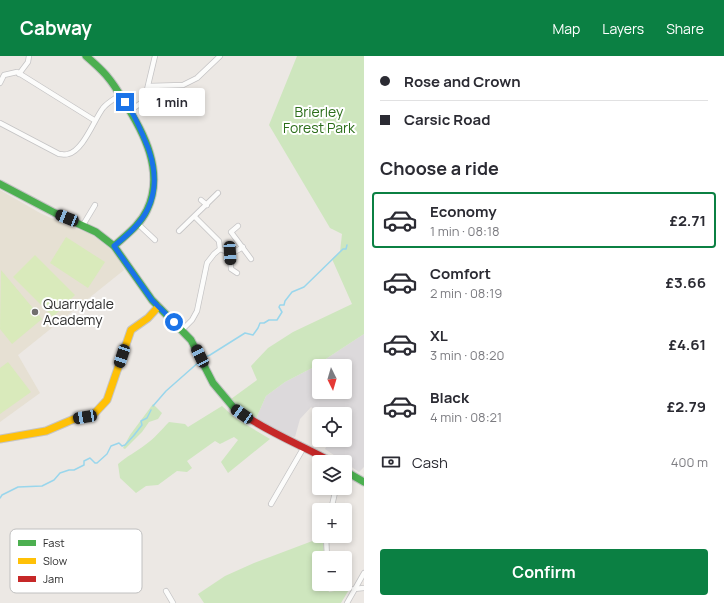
<!DOCTYPE html>
<meta charset="utf-8">
<style>
:root{--surface:#fff;--page:#f7f7f7;--text:#2b2b33;--muted:#7c7c81;--line:#e1e1e2;--accent:#0b8043}
body{margin:0;font-family:Manrope,sans-serif;background:var(--page);color:var(--text);height:100vh;display:flex;flex-direction:column;font-size:15px;white-space:nowrap}
*{box-sizing:border-box;margin:0}
p{font-size:13px;color:var(--muted)}
.icon{flex:none;width:22px;height:22px;fill:none;stroke:currentColor;stroke-width:2;stroke-linecap:round;stroke-linejoin:round}
.map{position:relative;flex:1;overflow:hidden}
.details{display:flex;flex-direction:column;background:var(--surface);width:360px}
.details>*{flex:none}
.top-card{display:grid;align-content:center;height:88px;padding:0 16px;background:var(--surface)}
.needle{width:26px;rotate:175deg}
.fabs{position:absolute;left:312px;top:303px;display:grid;gap:8px}
.fabs a{display:grid;place-items:center;width:40px;height:40px;border-radius:4px;background:var(--surface);box-shadow:0 2px 6px #0003;font-size:20px}
.end{position:absolute;width:18px;height:18px;margin:-9px;border:5px solid #1a73e8;background:#fff;box-shadow:0 0 0 2px #fff}
.from{border-radius:50%}
.bubble{position:absolute;height:28px;border-radius:4px;background:var(--surface);box-shadow:0 2px 6px #0003;font-size:13px;font-weight:700;line-height:28px;text-align:center}
.car{position:absolute;width:12px;height:24px;margin:-12px -6px;border-radius:5px;box-shadow:0 0 3px 1px #0007;background:linear-gradient(#222 24%,#8ab4d8 0 40%,#222 0 76%,#8ab4d8 0 86%,#222 0)}
.top-card b{display:flex;align-items:center;gap:14px;height:38px;font-size:15px}
.top-card b+b{border-top:1px solid var(--line)}
.top-card i{width:10px;height:10px;background:var(--text)}
ul{padding:0;list-style:none}
li{display:flex;align-items:center;gap:12px;height:56px;margin:0 8px 6px;padding:0 8px;border:2px solid transparent;border-radius:4px}
li div{flex:1}
li b{display:block;font-size:15px}
li em{font-style:normal;font-weight:700}
li.on{border-color:var(--accent)}
li>.icon{width:36px;height:36px;stroke-width:1.5}
h2{padding:0 16px;font-size:18px;line-height:48px}
.pay{display:flex;align-items:center;gap:10px;height:44px;padding:0 16px;font-size:15px}
.pay p{margin-inline-start:auto}
.primary-button{display:flex;gap:8px;margin-top:auto;padding:8px 16px}
.primary-button a{flex:1;height:46px;border-radius:4px;background:var(--accent);color:#fff;font-size:16px;font-weight:700;line-height:46px;text-align:center}
header{display:flex;align-items:center;gap:24px;box-sizing:border-box;height:56px;padding:0 20px;background:var(--accent);color:#fff}
header strong{font-size:19px}
nav{display:flex;gap:22px;margin-inline-start:auto;font-size:14px}
main{display:flex;flex:1;min-height:0}
.map>svg:first-child{display:block}
.industrial{fill:#dcd9db;fill-rule:evenodd}
.education{fill:#e6e0d3}
.green{fill:#cee6be}
.pitch{fill:#d9eabb}
.lines{fill:none;stroke-linecap:round;stroke-linejoin:round}
.stream{stroke:#99d6ec;stroke-width:1.5}
.street-casing{stroke:#c5c4c5;stroke-width:6}
.fast-casing{stroke:#c5c4c5;stroke-width:9}
.slow-casing{stroke:#c5c4c5;stroke-width:9}
.jam-casing{stroke:#c5c4c5;stroke-width:9}
.street{stroke:#fcfcfb;stroke-width:4.5}
.fast{stroke:#4caf50;stroke-width:7}
.slow{stroke:#ffc107;stroke-width:7}
.jam{stroke:#c62828;stroke-width:7}
.route{stroke:#1a73e8;stroke-width:5}
.poi-dot{fill:#706f6e;stroke:#fff;stroke-width:1.5}
.labels{text-anchor:middle;stroke-width:4;stroke-linejoin:round;paint-order:stroke}
.park-label{font-size:14px;fill:#2c6e1b;stroke:#fff}
.poi-label{font-size:14px;fill:#2e2e2e;stroke:#fff;text-anchor:start}
.key{fill:#fff;stroke:#c0c0c0;stroke-width:1}
.key-label{font-size:11px;fill:#2e2e2e}
</style>
<header>
<strong>Cabway</strong>
<nav><a>Map</a><a>Layers</a><a>Share</a></nav>
</header>
<main>
<div class="map">
<svg width="364" height="547" viewBox="0 0 364 547">
<rect width="100%" height="100%" fill="#ece8e4"/>
<path class="industrial" d="M364,278v133l-5,5 -34,-23 5,-9h15v-26h-22l-12,-7 -11,12 -5,18 -13,-3 -27,-13 11,-25 19,-14 27,-14zM319,310h26v26h-26z"/>
<path class="education" d="M0,134l40,23 24,11 22,8 1,-1 28,22 9,17 -106,85 22,38 -40,29z"/>
<g class="green">
<path d="M297,0h67v278l-52,34 -27,14 -19,14 -11,25 -13,-11 -11,-11 26,-19 -6,-14 17,-18 25,-16 59,-28 -20,-45 8,-7 2,-18 -12,-6 -61,-103z"/>
<path d="M153,348l9,9 -4,6 -9,3 -7,10 -17,17 -2,-1 7,-13z"/>
<path d="M222,350l13,12 35,21 -42,34 -7,-11 17,-22 -4,-3 -14,7 -5,-3 -28,20 5,7 -5,4 -10,-1 -19,14 -12,1 -10,7 -16,-15 -2,-14c9,-8 18,-12 27,-19 9,-6 16,-15 24,-23l16,2 3,3z"/>
<path d="M323,481l1,21h-5v26h7l3,8 21,-4 -9,15h-137l-6,-9 27,-18 29,-13z"/>
</g>
<g class="pitch">
<path d="M66,181l39,25 -17,26 -38,-25z"/>
<path d="M35,199l40,40 -22,22 -40,-40z"/>
<path d="M1,214l41,49 -30,25 -12,-15z"/>
<path d="M8,306l23,30 -31,22v-46z"/>
</g>
<g class="lines">
<g class="stream">
<path d="M203,302l7,-3 35,-22 8,2 5,-7 2,-5h4l5,-3h8l5,-8 -3,-5 1,-2h4l1,-4 7,-9 12,-5 39,-38h3l1,-4"/>
<path d="M153,350l13,-15 34,-30"/>
<path d="M0,442l2,-3 16,-8 24,-1 12,-6 6,-7 9,-3h5l10,-5v-4l6,-3 5,5h2l10,-9 4,-8 8,-3 3,3 3,-1c6,-6 12,-13 17,-20l-1,-4 6,-3 4,-8"/>
</g>
<g class="street-casing">
<g id="street">
<path d="M19,18l9,-12 1,-6"/>
<path d="M0,27l4,-8 13,-3 77,48"/>
<path d="M149,30l34,-1 14,-7 23,-22"/>
<path d="M131,54l10,-7 4,-5 10,-42"/>
<path d="M0,67l59,31c3,0 6,1 9,0 15,-3 26,-34 35,-46 4,-5 11,-9 17,-13"/>
<path d="M201,144l6,5"/>
<path d="M138,168l17,16"/>
<path d="M83,169l12,-20"/>
<path d="M238,170l-7,6 20,27"/>
<path d="M179,175l39,-38"/>
<path d="M220,193c12,5 12,5 23,-2"/>
<path d="M230,197l1,16 6,4"/>
<path d="M182,274l10,-10 5,-9 10,-48 7,-9 6,-5 -1,-8 -24,-24"/>
<path d="M271,448l33,-57"/>
<path d="M331,454l5,-22"/>
<path d="M326,480l1,22"/>
<path d="M354,533l10,-1"/>
<path d="M166,535l7,12"/>
<path d="M347,547l17,-30"/>
</g>
</g>
<g class="fast-casing">
<g id="fast">
<path d="M86,0c7,6 14,12 20,19 6,7 12,16 17,25 21,32 42,72 24,110 -7,15 -21,25 -33,36"/>
<path d="M0,128l55,29 41,19 18,14 38,54 39,40 22,43 21,25 10,7"/>
<path d="M345,415l19,11"/>
</g>
</g>
<g class="slow-casing">
<path id="slow" d="M0,383l46,-8 28,-12 20,-5 13,-14 24,-70 17,-12 10,-11"/>
</g>
<g class="jam-casing">
<path id="jam" d="M244,359c28,19 59,31 88,47"/>
</g>
<use href="#street" class="street"/>
<use href="#fast" class="fast"/>
<use href="#slow" class="slow"/>
<use href="#jam" class="jam"/>
</g>
<g class="lines">
<path class="route" d="M125,46c9,11 14,24 19,36 14,30 16,63 -9,89 -6,7 -14,13 -21,19l38,54 22,22"/>
</g>
<circle class="poi-dot" cx="35" cy="256" r="4"/>
<g class="labels">
<g class="park-label">
<text x="319" y="61">Brierley<tspan x="319" dy="16">Forest Park</tspan></text>
</g>
<g class="poi-label">
<text x="43" y="253">Quarrydale<tspan x="43" dy="16">Academy</tspan></text>
</g>
</g>
<rect x="10" y="473" width="132" height="64" rx="6" class="key"/>
<rect x="18" y="484" width="18" height="6" fill="#4caf50"/>
<rect x="18" y="502" width="18" height="6" fill="#ffc107"/>
<rect x="18" y="520" width="18" height="6" fill="#c62828"/>
<g class="key-label">
<text x="43" y="491">Fast</text>
<text x="43" y="509">Slow</text>
<text x="43" y="527">Jam</text>
</g>
</svg>
<div class="fabs">
<a><svg class="needle" viewBox="-14 -14 28 28"><path d="M0-13l5 13h-10z" fill="#e53935"/><path d="M0 13l5-13h-10z" fill="#7c7c81"/></svg></a>
<a><svg class="icon" aria-label="locate" viewBox="0 0 24 24"><circle cx="12" cy="12" r="6"/><path d="M12 2v4M12 18v4M2 12h4M18 12h4"/></svg></a>
<a><svg class="icon" aria-label="layers" viewBox="0 0 24 24"><path d="M12 4l9 5-9 5-9-5zM3 14l9 5 9-5"/></svg></a>
<a>+</a>
<a>−</a>
</div>
<i class="end from" style="left:174px;top:266px"></i>
<i class="end" style="left:125px;top:46px"></i>
<div class="bubble" style="left:139px;top:32px;width:66px">1 min</div>
<i class="car" style="left:67px;top:162px;rotate:292deg"></i>
<i class="car" style="left:230px;top:197px;rotate:177deg"></i>
<i class="car" style="left:122px;top:300px;rotate:198deg"></i>
<i class="car" style="left:200px;top:300px;rotate:334deg"></i>
<i class="car" style="left:242px;top:358px;rotate:305deg"></i>
<i class="car" style="left:85px;top:361px;rotate:260deg"></i>
</div>
<section class="details">
<div class="top-card">
<b><i class="from"></i>Rose and Crown</b>
<b><i></i>Carsic Road</b>
</div>
<h2>Choose a ride</h2>
<ul>
<li class="on"><svg class="icon" aria-label="car" viewBox="0 0 24 24"><path d="M5 17H2v-5l4-1 3-4h7l3 4 3 1v5h-3M9 17h6M6 11h13"/><circle cx="7" cy="17" r="2"/><circle cx="17" cy="17" r="2"/></svg><div><b>Economy</b><p>1 min · 08:18</p></div><em>£2.71</em></li>
<li><svg class="icon" aria-label="car" viewBox="0 0 24 24"><path d="M5 17H2v-5l4-1 3-4h7l3 4 3 1v5h-3M9 17h6M6 11h13"/><circle cx="7" cy="17" r="2"/><circle cx="17" cy="17" r="2"/></svg><div><b>Comfort</b><p>2 min · 08:19</p></div><em>£3.66</em></li>
<li><svg class="icon" aria-label="car" viewBox="0 0 24 24"><path d="M5 17H2v-5l4-1 3-4h7l3 4 3 1v5h-3M9 17h6M6 11h13"/><circle cx="7" cy="17" r="2"/><circle cx="17" cy="17" r="2"/></svg><div><b>XL</b><p>3 min · 08:20</p></div><em>£4.61</em></li>
<li><svg class="icon" aria-label="car" viewBox="0 0 24 24"><path d="M5 17H2v-5l4-1 3-4h7l3 4 3 1v5h-3M9 17h6M6 11h13"/><circle cx="7" cy="17" r="2"/><circle cx="17" cy="17" r="2"/></svg><div><b>Black</b><p>4 min · 08:21</p></div><em>£2.79</em></li>
</ul>
<div class="pay"><svg class="icon" aria-label="cash" viewBox="0 0 24 24"><path d="M3 7h18v10H3z"/><circle cx="12" cy="12" r="2"/></svg>Cash<p>400 m</p></div>
<div class="primary-button"><a>Confirm</a></div>
</section>
</main>
